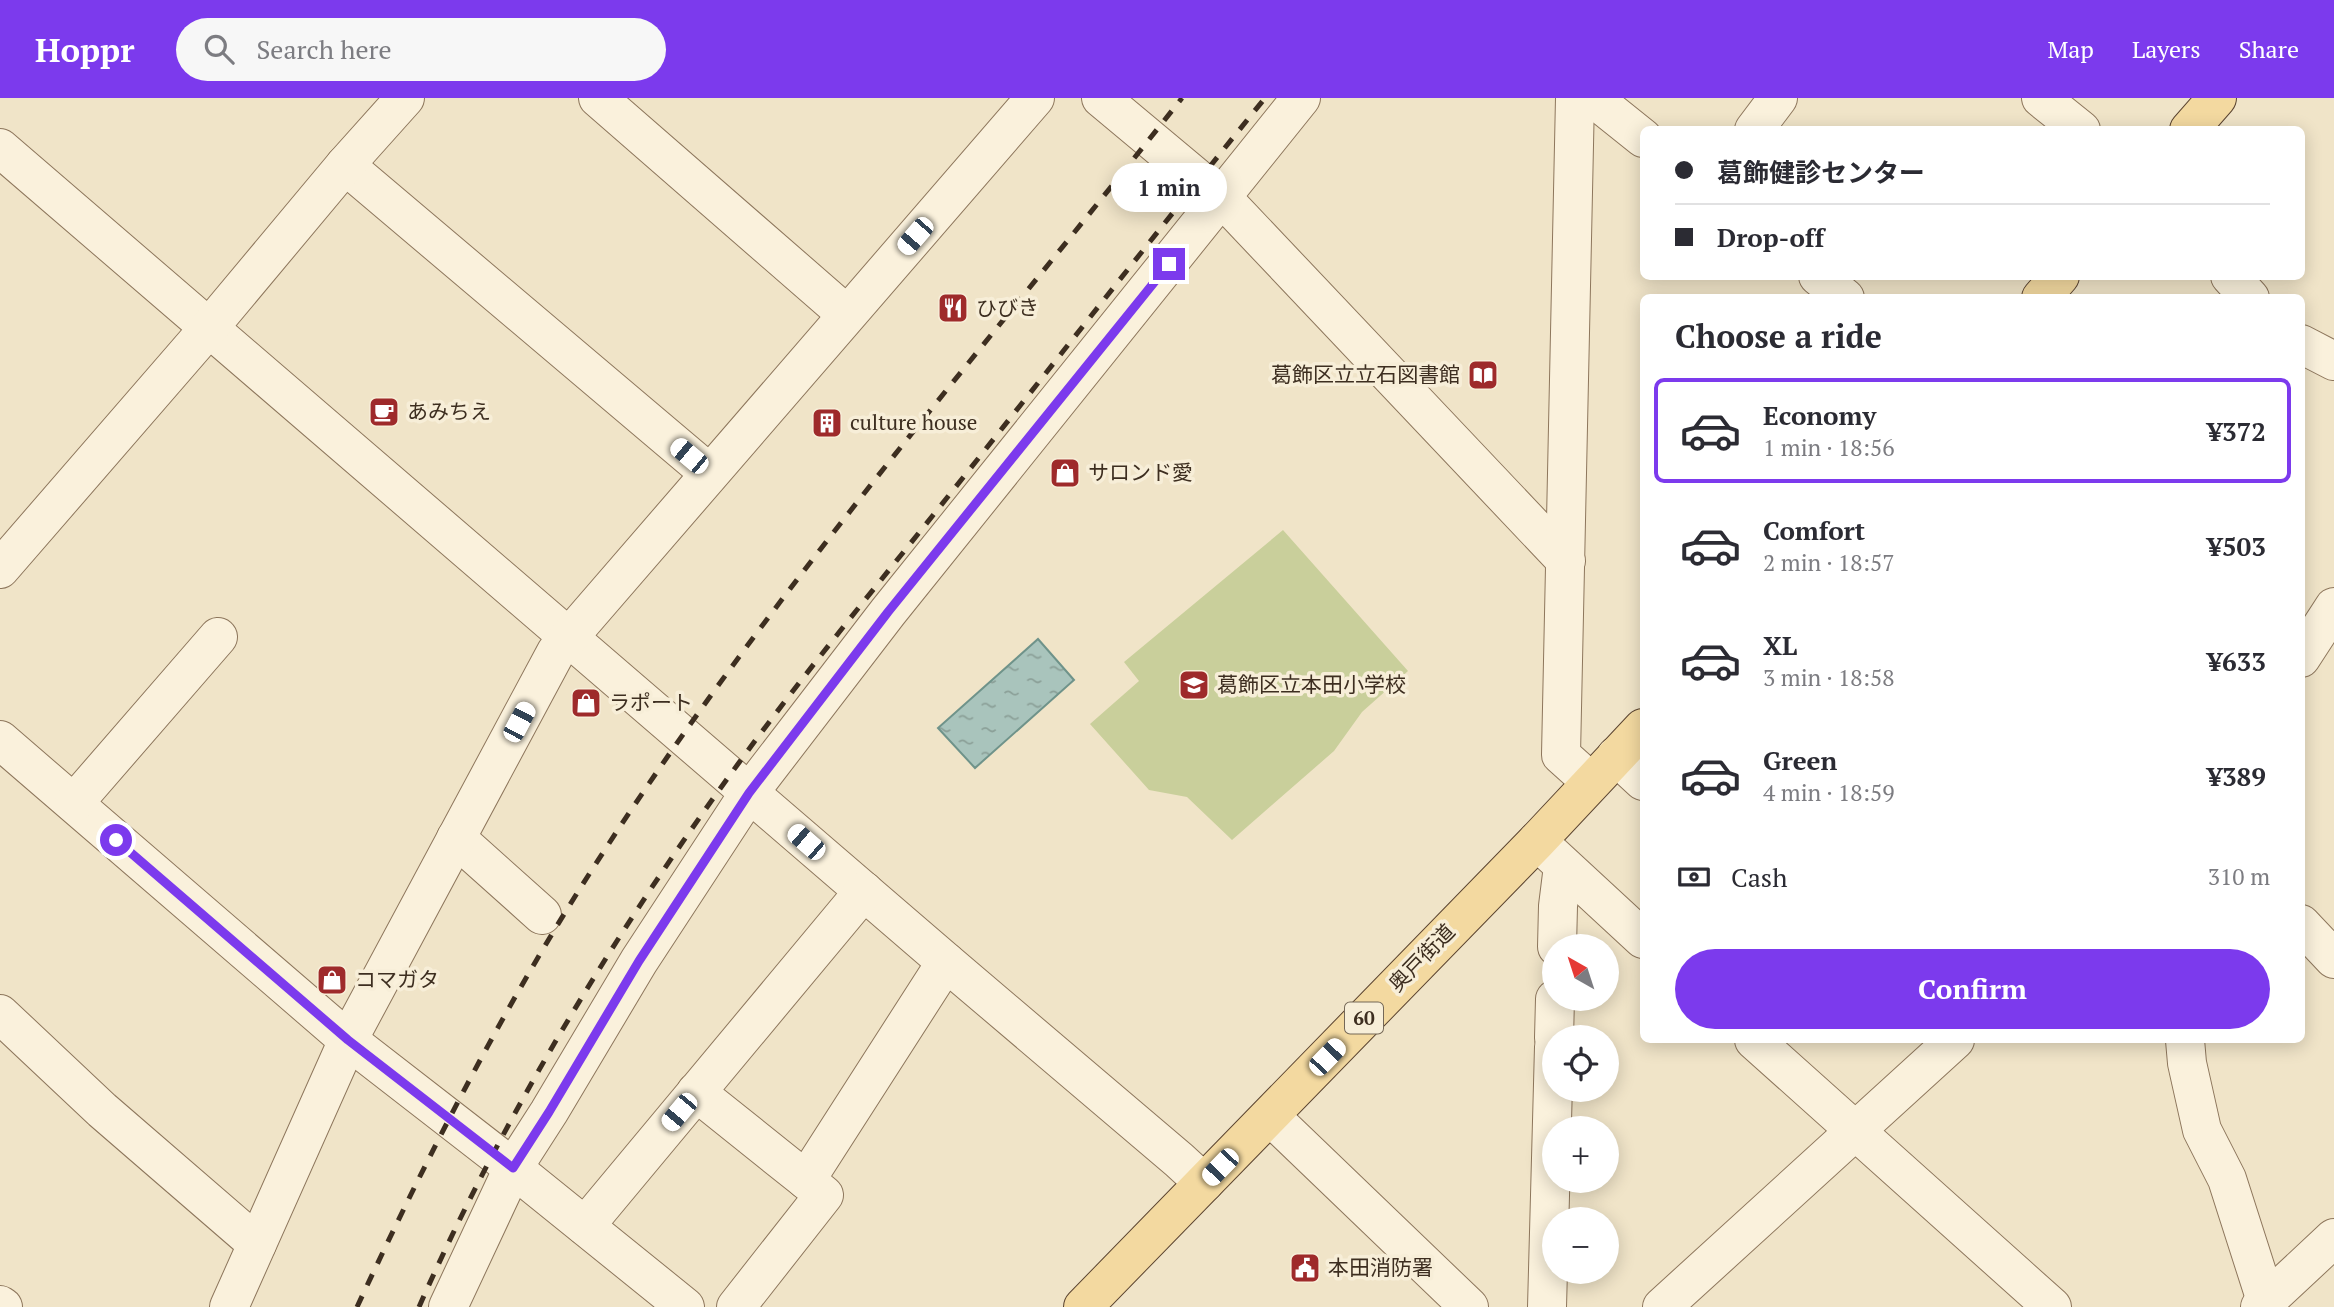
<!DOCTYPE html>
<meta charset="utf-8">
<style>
:root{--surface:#fff;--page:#f7f7f7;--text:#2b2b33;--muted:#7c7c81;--line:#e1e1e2;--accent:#7c3aed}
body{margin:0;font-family:"PT Serif","Noto Sans JP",serif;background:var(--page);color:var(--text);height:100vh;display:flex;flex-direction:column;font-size:26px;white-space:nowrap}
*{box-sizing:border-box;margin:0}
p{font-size:23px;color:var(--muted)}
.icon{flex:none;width:38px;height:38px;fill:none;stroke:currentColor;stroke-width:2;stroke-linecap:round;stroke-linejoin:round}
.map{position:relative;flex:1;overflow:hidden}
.side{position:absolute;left:1640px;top:196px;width:665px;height:749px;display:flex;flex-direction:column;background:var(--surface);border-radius:10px;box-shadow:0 4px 18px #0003}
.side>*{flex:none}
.top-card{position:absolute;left:1640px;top:28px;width:665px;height:154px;border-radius:10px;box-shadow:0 4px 18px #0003;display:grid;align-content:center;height:154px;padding:0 35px;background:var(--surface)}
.needle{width:46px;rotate:321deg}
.controls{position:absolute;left:1542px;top:836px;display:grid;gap:14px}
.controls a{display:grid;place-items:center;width:77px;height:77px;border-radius:50%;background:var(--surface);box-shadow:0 4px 18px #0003;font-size:35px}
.end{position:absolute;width:32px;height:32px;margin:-16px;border:9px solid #7c3aed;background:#fff;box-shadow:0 0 0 4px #fff}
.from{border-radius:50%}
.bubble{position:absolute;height:49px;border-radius:24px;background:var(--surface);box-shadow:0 4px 18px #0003;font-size:23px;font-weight:700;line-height:49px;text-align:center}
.car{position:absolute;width:21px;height:42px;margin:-21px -10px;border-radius:9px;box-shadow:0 0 5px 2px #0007;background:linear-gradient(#fff 24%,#345 0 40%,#fff 0 76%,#345 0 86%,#fff 0)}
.top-card b{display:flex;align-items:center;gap:24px;height:66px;font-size:26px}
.top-card b+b{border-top:2px solid var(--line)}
.top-card i{width:18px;height:18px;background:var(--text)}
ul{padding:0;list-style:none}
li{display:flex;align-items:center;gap:21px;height:105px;margin:0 14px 10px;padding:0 21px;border:4px solid transparent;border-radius:10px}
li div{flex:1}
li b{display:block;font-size:26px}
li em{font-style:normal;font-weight:700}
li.on{border-color:var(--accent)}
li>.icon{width:63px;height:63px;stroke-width:1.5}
h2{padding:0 35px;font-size:32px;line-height:84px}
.pay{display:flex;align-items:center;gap:18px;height:77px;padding:0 35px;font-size:26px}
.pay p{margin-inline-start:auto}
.action{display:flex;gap:14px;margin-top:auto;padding:14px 35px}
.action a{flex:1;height:80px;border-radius:42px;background:var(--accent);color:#fff;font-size:28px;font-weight:700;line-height:80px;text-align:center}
header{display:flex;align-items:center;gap:42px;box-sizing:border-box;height:98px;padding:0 35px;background:var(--accent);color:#fff}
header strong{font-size:33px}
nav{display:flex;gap:38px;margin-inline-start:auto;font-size:24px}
.search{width:490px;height:63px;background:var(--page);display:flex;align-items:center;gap:18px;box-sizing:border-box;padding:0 24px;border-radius:38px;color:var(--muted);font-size:26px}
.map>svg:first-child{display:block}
.pitch{fill:#c9cf9b}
.water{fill:url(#water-ripples);stroke:#6f938a;stroke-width:2}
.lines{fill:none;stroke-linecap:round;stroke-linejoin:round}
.minor-casing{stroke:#8d765c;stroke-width:40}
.major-casing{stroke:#5b4430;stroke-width:40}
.minor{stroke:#faf1dc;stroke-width:38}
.major{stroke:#f3d9a0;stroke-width:38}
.rail{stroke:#3d2e20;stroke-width:5;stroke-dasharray:12 12;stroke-linecap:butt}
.route{stroke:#7c3aed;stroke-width:9}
.labels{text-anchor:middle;stroke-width:7;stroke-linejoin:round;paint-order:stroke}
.shield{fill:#f7eed8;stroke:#756857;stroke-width:2}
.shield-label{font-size:19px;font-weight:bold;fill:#3d2e20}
.poi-label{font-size:21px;fill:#3d2e20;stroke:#f7eed8;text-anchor:start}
.street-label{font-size:21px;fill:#3d2e20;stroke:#f7eed8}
</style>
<header>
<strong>Hoppr</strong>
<div class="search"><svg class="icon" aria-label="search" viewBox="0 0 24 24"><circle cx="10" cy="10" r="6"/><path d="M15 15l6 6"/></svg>Search here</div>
<nav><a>Map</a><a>Layers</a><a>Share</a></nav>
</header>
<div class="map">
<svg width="2334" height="1209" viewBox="0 0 2334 1209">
<defs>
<pattern id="water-ripples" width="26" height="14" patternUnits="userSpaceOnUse" patternTransform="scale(1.75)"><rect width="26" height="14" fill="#a9c4bc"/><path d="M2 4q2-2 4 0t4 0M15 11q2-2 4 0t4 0" fill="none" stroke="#8ba098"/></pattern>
</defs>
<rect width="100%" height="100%" fill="#f0e4c8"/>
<path class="pitch" d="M1283,432l125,141 -46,41 -28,39 -102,89 -45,-43 -38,-7 -59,-66 49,-43 -15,-19z"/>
<path class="water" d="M1038,541l36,41 -99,88 -37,-40z"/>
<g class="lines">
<g class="minor-casing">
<g id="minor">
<path d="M598,0l248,216"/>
<path d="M1101,0l127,106 338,357"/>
<path d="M1575,0l-14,657 30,27"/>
<path d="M1593,0l50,40"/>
<path d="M2041,0l40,32"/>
<path d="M1754,32l24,-32"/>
<path d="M0,50l946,814 233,198 25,23"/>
<path d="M345,67l364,308"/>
<path d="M1818,178l27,22"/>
<path d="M2230,178l20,22"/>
<path d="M2301,246l33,17"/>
<path d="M0,471l208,-240 137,-164 60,-67"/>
<path d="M2301,560l33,-51"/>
<path d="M0,642l348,300 165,128 172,139"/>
<path d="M1616,658l27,25"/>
<path d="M74,705l144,-166"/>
<path d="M456,740l86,77"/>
<path d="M1537,743l106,98"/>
<path d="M2301,826l33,35"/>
<path d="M1557,849l1,-41 5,-40"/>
<path d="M0,916l102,96 155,134"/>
<path d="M1554,940l1,-39"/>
<path d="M1754,942l298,267"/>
<path d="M2185,942l2,23 15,67 25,49 41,128"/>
<path d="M696,994l110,88"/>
<path d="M1270,1018l199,191"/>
<path d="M585,1128l279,-335"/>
<path d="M0,1207l3,2"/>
<path d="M229,1209l119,-267 208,-388 479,-554"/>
<path d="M448,1209l65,-139 36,-56 90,-151 110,-168 139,-181 413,-514"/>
<path d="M736,1209l88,-112 -18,-15 140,-218"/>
<path d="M1547,1209l7,-260"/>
<path d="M1662,1209l293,-267"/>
<path d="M2260,1209l74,-69"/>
</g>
</g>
<g class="major-casing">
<g id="major">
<path d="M2189,32l28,-32"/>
<path d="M2041,200l19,-22"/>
<path d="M1083,1209l454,-466 106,-113"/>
</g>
</g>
<use href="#minor" class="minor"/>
<use href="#major" class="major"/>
<g class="rail">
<path d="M357,1209c71,-152 147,-301 238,-442 174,-271 388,-515 587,-767"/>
<path d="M419,1209c82,-186 192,-368 311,-532 70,-97 146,-188 220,-281 105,-132 209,-265 315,-396"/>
</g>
</g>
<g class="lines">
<path class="route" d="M116,742l232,200 165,128 36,-56 90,-151 110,-168 139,-181 281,-348"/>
</g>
<defs>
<g id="restaurant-square" transform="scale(1.575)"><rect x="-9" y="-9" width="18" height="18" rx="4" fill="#9e2a2b" stroke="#f7eed8"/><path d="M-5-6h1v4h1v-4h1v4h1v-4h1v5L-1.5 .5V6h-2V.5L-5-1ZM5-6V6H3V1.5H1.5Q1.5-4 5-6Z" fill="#fff"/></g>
<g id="library-square" transform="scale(1.575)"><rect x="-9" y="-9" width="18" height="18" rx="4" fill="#9e2a2b" stroke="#f7eed8"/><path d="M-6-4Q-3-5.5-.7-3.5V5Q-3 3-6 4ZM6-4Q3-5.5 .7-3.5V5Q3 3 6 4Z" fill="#fff"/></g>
<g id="cafe-square" transform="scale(1.575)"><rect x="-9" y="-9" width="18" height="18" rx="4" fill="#9e2a2b" stroke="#f7eed8"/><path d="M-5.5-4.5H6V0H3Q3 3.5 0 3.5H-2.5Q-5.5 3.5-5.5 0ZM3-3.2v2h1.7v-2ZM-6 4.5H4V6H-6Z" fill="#fff"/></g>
<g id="building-square" transform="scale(1.575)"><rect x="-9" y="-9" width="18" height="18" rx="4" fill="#9e2a2b" stroke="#f7eed8"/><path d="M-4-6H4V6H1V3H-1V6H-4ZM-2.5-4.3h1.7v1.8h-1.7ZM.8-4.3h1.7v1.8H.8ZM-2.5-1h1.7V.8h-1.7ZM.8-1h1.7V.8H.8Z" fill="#fff"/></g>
<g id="shop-square" transform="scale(1.575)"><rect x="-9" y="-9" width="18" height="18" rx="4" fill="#9e2a2b" stroke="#f7eed8"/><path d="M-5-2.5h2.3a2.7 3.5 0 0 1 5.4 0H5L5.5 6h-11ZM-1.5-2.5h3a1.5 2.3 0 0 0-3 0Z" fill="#fff"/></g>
<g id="school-square" transform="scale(1.575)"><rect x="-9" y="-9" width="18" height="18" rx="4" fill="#9e2a2b" stroke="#f7eed8"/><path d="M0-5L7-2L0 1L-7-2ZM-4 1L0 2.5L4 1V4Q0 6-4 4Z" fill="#fff"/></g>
<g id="civic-square" transform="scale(1.575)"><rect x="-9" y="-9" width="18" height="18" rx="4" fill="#9e2a2b" stroke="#f7eed8"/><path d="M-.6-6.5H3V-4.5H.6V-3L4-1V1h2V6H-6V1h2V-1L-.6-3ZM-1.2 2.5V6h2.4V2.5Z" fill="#fff"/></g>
</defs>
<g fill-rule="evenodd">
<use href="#restaurant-square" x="953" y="210"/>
<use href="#library-square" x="1483" y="277"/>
<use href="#cafe-square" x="384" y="314"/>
<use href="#building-square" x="827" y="325"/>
<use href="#shop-square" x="1065" y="375"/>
<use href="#school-square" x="1194" y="587"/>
<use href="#shop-square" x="586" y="605"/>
<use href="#shop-square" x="332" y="882"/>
<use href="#civic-square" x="1305" y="1170"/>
</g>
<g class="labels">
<rect class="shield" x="1345" y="904.5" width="38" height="31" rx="5"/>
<g class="shield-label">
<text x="1364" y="927">60</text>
</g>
<g class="poi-label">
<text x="976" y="217">ひびき</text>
<text x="1460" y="284" text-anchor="end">葛飾区立立石図書館</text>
<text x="407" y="321">あみちえ</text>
<text x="850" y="332">culture house</text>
<text x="1088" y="382">サロンド愛</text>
<text x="1217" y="594">葛飾区立本田小学校</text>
<text x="609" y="612">ラポート</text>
<text x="355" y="889">コマガタ</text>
<text x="1328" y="1177">本田消防署</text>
</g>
<g class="street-label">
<text transform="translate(1422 860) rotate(-46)" y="7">奥戸街道</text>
</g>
</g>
</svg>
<div class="controls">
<a><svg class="needle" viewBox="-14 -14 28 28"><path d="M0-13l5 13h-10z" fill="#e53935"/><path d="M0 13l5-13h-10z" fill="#7c7c81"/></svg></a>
<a><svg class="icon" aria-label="locate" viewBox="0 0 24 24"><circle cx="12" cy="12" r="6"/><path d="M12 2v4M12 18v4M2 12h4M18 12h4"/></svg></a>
<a>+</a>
<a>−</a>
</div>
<i class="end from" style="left:116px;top:742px"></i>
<i class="end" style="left:1169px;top:166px"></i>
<div class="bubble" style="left:1111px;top:65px;width:116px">1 min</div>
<i class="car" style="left:915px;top:138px;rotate:221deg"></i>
<i class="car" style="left:689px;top:358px;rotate:310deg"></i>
<i class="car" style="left:519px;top:624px;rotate:28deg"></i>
<i class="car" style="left:806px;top:744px;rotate:311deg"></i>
<i class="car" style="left:1327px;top:959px;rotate:44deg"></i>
<i class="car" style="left:679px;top:1014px;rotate:220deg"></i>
<i class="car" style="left:1220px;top:1069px;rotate:224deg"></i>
<div class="top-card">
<b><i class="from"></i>葛飾健診センター</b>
<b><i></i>Drop-off</b>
</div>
<section class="side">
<h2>Choose a ride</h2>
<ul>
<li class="on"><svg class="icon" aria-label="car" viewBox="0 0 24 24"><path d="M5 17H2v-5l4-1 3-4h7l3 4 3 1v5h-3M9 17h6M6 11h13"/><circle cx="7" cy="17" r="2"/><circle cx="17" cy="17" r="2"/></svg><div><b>Economy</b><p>1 min · 18:56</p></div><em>¥372</em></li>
<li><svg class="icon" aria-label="car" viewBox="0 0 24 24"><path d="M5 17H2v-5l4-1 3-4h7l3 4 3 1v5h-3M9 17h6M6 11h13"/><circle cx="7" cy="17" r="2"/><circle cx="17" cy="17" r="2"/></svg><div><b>Comfort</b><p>2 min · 18:57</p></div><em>¥503</em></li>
<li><svg class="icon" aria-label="car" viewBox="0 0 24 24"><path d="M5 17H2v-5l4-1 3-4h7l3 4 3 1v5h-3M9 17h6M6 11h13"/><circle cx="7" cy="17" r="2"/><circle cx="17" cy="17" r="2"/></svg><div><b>XL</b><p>3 min · 18:58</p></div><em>¥633</em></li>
<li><svg class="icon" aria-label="car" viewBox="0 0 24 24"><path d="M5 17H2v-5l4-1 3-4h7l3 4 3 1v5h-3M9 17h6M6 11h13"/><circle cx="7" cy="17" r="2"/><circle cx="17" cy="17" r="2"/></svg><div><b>Green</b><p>4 min · 18:59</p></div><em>¥389</em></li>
</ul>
<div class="pay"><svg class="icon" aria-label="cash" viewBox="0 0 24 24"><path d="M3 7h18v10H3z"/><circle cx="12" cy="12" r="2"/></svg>Cash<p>310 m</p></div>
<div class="action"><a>Confirm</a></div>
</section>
</div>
